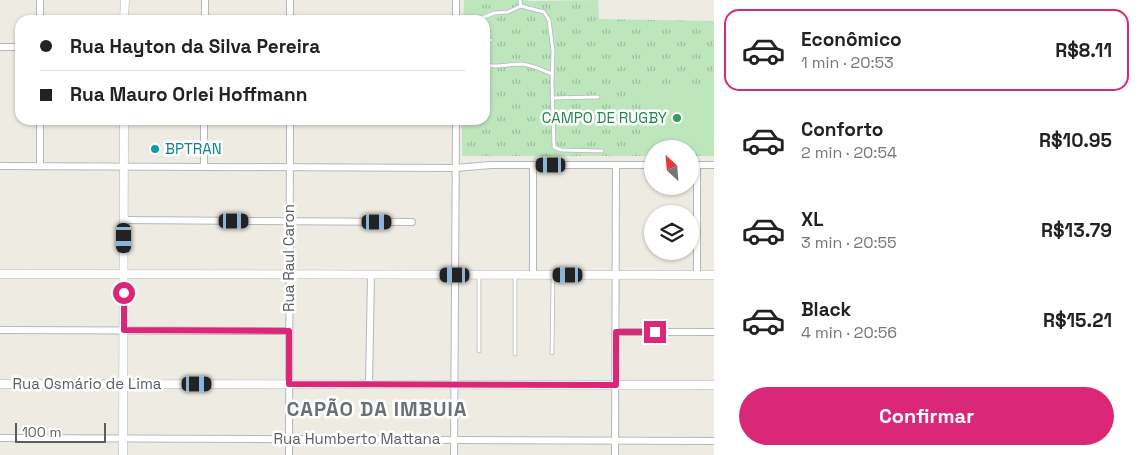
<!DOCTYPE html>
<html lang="pt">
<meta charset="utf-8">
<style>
:root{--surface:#fff;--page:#f6f6f6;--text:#222;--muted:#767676;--line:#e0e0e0;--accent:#db2777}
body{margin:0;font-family:"Space Grotesk",sans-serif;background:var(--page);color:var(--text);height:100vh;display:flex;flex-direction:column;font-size:19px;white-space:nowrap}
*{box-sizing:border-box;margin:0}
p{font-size:16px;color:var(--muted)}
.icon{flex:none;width:28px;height:28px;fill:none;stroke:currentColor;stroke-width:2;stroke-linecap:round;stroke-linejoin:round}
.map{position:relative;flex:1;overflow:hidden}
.panel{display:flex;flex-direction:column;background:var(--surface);width:425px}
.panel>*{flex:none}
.hud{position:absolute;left:15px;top:15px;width:475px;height:110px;border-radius:15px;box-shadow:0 1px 4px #0004;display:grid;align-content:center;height:110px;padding:0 25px;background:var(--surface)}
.needle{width:32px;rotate:334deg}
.buttons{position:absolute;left:644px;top:140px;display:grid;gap:10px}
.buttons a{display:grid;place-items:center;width:55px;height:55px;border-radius:50%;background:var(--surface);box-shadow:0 1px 4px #0004;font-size:25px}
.scale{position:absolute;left:15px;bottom:12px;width:91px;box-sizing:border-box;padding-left:5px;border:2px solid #5a5e63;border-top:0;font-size:14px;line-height:18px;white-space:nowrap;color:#5a5e63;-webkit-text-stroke:4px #fff;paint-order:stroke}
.end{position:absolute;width:22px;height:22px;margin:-11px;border:6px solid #db2777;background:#fff;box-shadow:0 0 0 2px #fff}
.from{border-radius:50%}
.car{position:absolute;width:15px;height:30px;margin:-15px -8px;border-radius:6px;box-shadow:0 0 4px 1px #0007;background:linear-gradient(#222 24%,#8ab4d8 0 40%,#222 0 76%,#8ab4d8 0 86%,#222 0)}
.hud b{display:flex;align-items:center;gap:18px;height:48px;font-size:19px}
.hud b+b{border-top:1px solid var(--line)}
.hud i{width:12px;height:12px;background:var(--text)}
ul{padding:9px 0 0;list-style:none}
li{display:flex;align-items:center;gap:15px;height:82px;margin:0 10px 8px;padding:0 15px;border:2px solid transparent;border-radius:15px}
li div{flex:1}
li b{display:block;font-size:19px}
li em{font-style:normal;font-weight:700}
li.on{border-color:var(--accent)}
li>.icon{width:45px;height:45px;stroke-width:1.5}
.primary-button{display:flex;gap:10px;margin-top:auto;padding:10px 25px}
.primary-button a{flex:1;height:58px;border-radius:30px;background:var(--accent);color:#fff;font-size:20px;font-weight:700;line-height:58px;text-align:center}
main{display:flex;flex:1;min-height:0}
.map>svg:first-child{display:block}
.industrial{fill:#dedcd6}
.grass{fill:url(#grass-tufts)}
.garden{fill:#bde6bd}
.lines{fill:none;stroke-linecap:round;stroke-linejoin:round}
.service-casing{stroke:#b4b8bd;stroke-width:4.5}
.minor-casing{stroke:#b4b8bd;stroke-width:8}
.tertiary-casing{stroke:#b4b8bd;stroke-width:9}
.service{stroke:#fff;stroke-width:3}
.minor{stroke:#fff;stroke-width:6}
.tertiary{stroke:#fff;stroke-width:8}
.route{stroke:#db2777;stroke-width:6}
.leisure-dot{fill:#2e9e5b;stroke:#fff;stroke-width:2}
.culture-dot{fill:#0f9aa8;stroke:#fff;stroke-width:2}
.labels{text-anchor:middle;stroke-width:5;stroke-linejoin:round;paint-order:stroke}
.leisure-label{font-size:15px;fill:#27864d;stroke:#fff;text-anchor:end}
.culture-label{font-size:15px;fill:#0d838f;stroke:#fff;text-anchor:start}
.street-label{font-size:15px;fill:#5a5e63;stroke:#fff}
.district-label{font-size:20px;font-weight:bold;letter-spacing:1px;fill:#6b7075;stroke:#fff}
</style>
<main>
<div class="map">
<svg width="714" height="455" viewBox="0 0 714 455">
<defs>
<pattern id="grass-tufts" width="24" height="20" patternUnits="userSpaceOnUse" patternTransform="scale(1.25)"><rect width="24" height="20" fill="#bde6bd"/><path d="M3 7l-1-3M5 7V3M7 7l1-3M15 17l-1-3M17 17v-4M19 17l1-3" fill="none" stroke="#9dbe9d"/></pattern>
</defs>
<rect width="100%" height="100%" fill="#eeebe2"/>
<path class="industrial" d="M176,17v3h-42v-2z"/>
<path class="grass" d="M464,0h57l10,1 67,-1 1,19 115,2v135h-24v-7h-38v7h-190v-36h23v-100h-22z"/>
<path class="garden" d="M641,88h73v61l-74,-1z"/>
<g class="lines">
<g class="service-casing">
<g id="service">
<path d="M520,0l1,6 23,6 5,8 4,31 -1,33 2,63 7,3 41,1"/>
<path d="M477,20l17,-7 14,-1 13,-6"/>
<path d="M485,40h6"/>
<path d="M485,65c12,3 24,-1 36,-1 12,1 21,6 31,10"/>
<path d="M552,98l46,-1"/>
<path d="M479,351v-75"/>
<path d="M552,353l1,-77"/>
<path d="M515,354v-78"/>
</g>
</g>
<g class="minor-casing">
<g id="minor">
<path d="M40,20v-20"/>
<path d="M205,20v-20"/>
<path d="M290,20v-20"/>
<path d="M456,20v-20"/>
<path d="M0,47h20"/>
<path d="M690,165h24"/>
<path d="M0,166l455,2 36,-3h161"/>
<path d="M40,166v-46"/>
<path d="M204,166v-46"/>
<path d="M124,220l288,2"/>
<path d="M533,275v-110"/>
<path d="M697,275v-110"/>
<path d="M0,330l289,1"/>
<path d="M616,332h98"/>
<path d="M369,384l2,-109"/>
<path d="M0,438l714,3"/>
<path d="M289,455l1,-335"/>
<path d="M454,455l2,-335"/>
<path d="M615,455l1,-290"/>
</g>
</g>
<g class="tertiary-casing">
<g id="tertiary">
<path d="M124,20l1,-20"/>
<path d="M0,274l714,1"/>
<path d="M0,384l714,1"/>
<path d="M123,455l1,-335"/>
</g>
</g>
<use href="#service" class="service"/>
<use href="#minor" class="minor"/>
<use href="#tertiary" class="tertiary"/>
</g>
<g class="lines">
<path class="route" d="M124,293v37l165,1v53l327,1v-53h39"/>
</g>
<circle class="leisure-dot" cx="677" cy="118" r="5"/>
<circle class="culture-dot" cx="155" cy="149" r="5"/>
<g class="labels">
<g class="leisure-label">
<text x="667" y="123">CAMPO DE RUGBY</text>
</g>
<g class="culture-label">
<text x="165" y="154">BPTRAN</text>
</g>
<g class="street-label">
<text transform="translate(289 258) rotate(-90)" y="5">Rua Raul Caron</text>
<text x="87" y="389">Rua Osmário de Lima</text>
<text x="357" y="444">Rua Humberto Mattana</text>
</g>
<g class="district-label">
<text x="377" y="416">CAPÃO DA IMBUIA</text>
</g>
</g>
</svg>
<div class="buttons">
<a><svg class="needle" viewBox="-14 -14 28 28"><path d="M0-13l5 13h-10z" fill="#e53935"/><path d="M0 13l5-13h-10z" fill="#767676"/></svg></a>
<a><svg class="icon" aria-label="layers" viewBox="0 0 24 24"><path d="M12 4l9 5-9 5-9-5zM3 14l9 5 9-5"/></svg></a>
</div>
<div class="scale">100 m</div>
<i class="end from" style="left:124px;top:293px"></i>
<i class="end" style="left:655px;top:332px"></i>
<i class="car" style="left:551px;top:165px;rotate:270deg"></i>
<i class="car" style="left:234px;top:221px;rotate:90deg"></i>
<i class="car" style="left:377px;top:222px;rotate:90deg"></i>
<i class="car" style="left:124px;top:238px;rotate:180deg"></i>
<i class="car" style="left:455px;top:275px;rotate:270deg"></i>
<i class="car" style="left:568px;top:275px;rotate:270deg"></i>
<i class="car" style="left:197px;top:384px;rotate:90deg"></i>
<div class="hud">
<b><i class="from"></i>Rua Hayton da Silva Pereira</b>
<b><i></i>Rua Mauro Orlei Hoffmann</b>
</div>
</div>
<section class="panel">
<ul>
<li class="on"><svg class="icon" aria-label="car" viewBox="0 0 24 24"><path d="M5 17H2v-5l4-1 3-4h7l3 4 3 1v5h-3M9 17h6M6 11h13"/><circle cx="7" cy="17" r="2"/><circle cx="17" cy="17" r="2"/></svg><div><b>Econômico</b><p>1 min · 20:53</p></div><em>R$8.11</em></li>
<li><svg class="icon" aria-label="car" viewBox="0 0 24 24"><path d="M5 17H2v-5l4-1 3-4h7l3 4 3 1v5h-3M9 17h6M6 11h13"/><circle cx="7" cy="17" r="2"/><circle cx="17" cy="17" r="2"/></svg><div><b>Conforto</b><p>2 min · 20:54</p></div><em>R$10.95</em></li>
<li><svg class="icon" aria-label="car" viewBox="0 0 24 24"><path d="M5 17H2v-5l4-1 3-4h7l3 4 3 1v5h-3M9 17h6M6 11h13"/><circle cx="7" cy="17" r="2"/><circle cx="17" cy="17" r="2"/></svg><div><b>XL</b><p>3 min · 20:55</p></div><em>R$13.79</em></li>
<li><svg class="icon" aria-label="car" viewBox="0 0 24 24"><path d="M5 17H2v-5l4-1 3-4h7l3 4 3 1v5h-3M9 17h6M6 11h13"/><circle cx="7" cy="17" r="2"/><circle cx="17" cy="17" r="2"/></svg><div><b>Black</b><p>4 min · 20:56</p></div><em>R$15.21</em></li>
</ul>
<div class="primary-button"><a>Confirmar</a></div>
</section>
</main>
